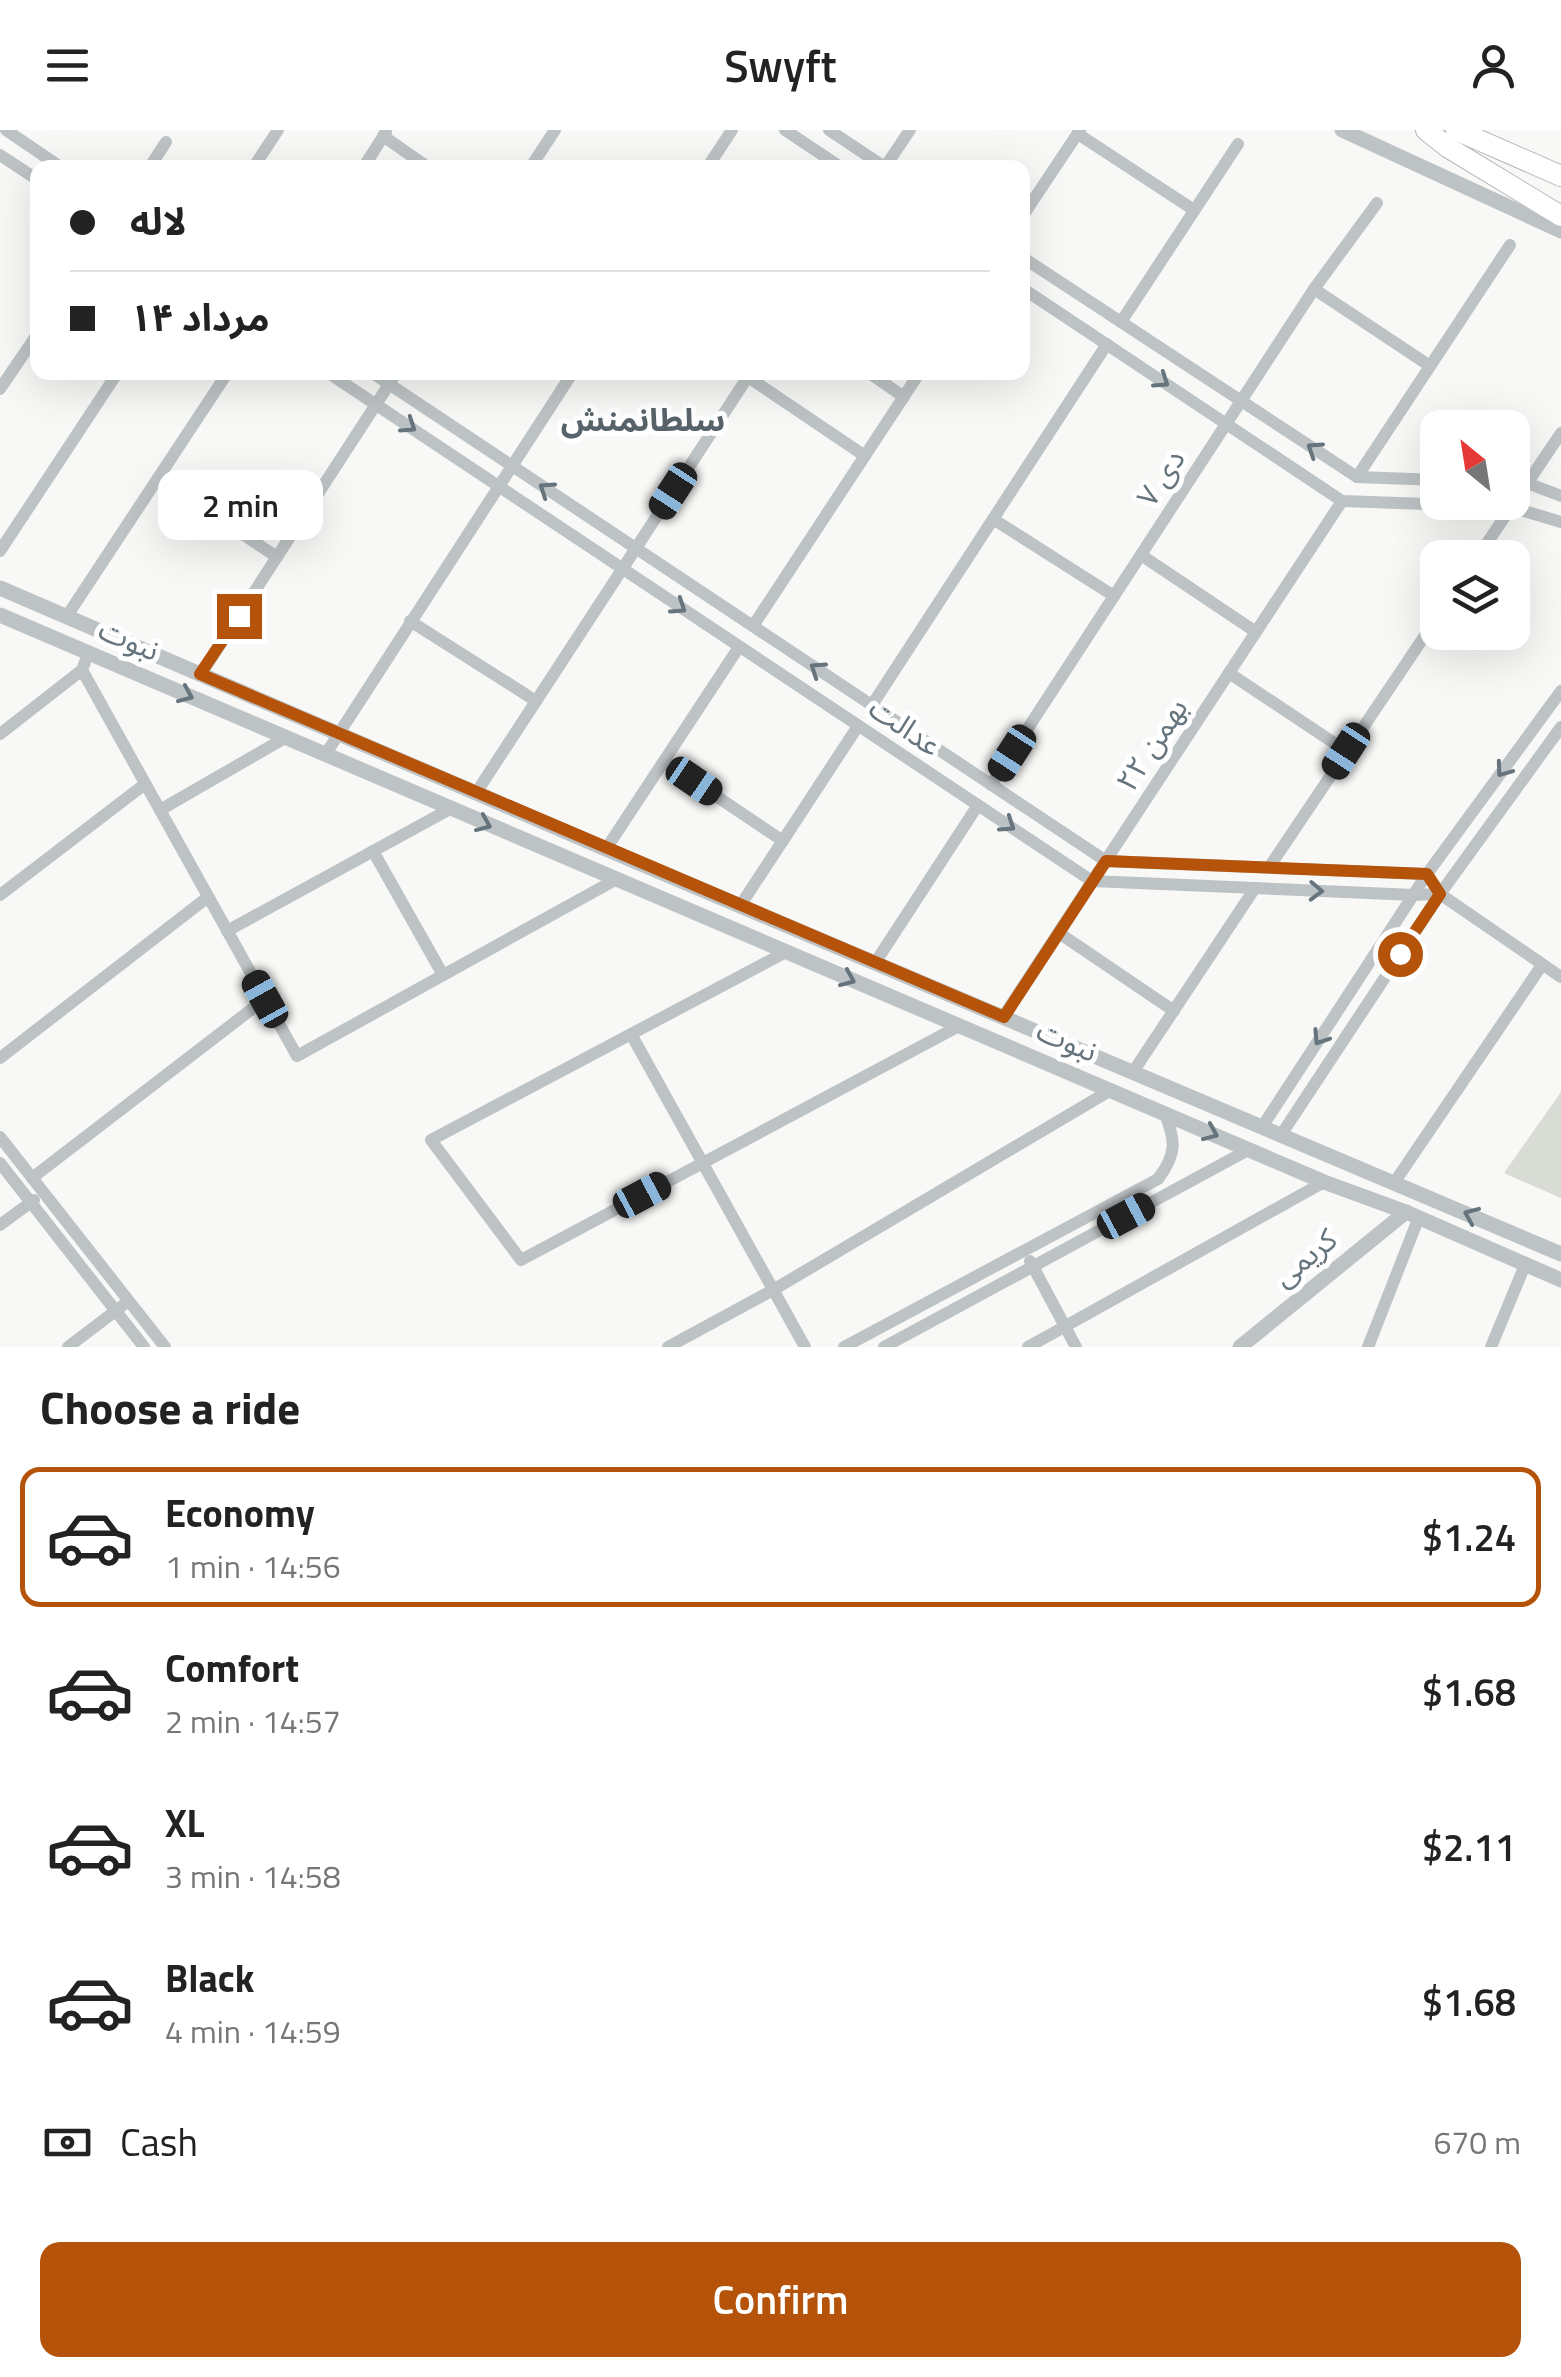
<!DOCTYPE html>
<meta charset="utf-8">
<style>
:root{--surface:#fff;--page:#f2f2f2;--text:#222;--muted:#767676;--line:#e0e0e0;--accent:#b45309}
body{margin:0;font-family:"Titillium Web","Noto Sans Arabic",sans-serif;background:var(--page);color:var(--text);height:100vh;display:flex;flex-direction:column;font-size:38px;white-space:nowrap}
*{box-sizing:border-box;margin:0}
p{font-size:32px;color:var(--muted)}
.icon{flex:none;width:55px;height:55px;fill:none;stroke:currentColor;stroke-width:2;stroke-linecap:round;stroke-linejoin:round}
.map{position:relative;height:1217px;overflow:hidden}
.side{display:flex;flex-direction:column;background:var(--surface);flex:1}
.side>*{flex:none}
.banner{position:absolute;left:30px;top:30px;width:1000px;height:220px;border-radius:20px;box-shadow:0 10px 40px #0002;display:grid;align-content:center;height:220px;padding:0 40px;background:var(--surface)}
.needle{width:65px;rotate:330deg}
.controls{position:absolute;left:1420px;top:280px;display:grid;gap:20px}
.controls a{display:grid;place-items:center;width:110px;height:110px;border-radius:20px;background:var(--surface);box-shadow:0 10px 40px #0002;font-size:50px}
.end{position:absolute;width:45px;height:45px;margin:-22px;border:12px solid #b45309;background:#fff;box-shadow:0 0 0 5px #fff}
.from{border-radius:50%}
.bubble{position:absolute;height:70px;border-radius:20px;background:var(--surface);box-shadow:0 10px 40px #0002;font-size:32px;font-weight:600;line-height:70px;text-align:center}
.car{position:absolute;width:30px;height:60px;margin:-30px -15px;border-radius:12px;box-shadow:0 0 8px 2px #0007;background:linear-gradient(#222 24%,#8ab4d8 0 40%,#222 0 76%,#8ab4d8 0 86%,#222 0)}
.banner b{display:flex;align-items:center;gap:35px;height:95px;font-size:38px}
.banner b+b{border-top:2px solid var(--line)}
.banner i{width:25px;height:25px;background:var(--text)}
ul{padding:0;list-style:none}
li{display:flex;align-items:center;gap:30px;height:140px;margin:0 20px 15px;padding:0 20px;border:5px solid transparent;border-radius:20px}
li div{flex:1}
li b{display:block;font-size:38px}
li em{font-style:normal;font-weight:600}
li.current{border-color:var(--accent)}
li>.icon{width:90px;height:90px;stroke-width:1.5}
h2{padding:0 40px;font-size:45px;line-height:120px}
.pay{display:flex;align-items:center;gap:25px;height:110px;padding:0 40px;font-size:38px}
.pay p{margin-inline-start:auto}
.button{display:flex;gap:20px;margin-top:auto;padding:20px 40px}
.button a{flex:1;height:115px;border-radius:20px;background:var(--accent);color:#fff;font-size:40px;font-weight:600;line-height:115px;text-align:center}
header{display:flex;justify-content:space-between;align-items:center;height:130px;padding:0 40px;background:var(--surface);font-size:45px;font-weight:600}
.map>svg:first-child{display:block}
.green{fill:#d8dcd5}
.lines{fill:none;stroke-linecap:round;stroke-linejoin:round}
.trunk-casing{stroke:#b3b7ba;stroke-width:22}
.minor{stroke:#bdc2c5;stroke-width:12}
.tertiary{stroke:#bdc2c5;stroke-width:15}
.trunk{stroke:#fff;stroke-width:20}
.oneway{stroke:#66747d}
.route{stroke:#b45309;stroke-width:12}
.labels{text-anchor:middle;stroke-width:10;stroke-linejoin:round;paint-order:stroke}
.street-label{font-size:30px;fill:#66747d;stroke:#fff}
.neighbourhood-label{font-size:32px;font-weight:bold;fill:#576269;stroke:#fff}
</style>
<header><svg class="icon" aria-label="menu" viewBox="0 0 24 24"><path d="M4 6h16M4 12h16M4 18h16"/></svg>Swyft<svg class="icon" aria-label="person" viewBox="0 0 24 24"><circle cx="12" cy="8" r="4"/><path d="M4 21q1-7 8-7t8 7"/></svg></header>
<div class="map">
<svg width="1561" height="1217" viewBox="0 0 1561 1217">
<rect width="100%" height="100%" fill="#f8f8f6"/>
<path class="green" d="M1561,962v106l-57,-25z"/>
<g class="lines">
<g class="trunk-casing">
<g id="trunk">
<path d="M1426,0l23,18 112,68"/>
<path d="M1456,0l105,46"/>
</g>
</g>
<g class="minor">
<path d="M6,0l56,38"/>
<path d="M785,0l57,38"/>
<path d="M829,0l57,38"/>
<path d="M1078,4l116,76"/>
<path d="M383,6l46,32"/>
<path d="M0,25l38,25"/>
<path d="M885,37l25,-37"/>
<path d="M149,38l17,-26"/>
<path d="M253,38l25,-38"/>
<path d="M363,38l23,-36"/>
<path d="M530,38l25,-38"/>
<path d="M707,38l25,-38"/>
<path d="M1022,87l58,-87"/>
<path d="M1022,127l335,220 81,3"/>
<path d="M1022,158l320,213 169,6 50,15"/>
<path d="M1314,159l116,77"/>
<path d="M1121,192l117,-178"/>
<path d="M327,242l765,509 322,14 26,-1"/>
<path d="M371,242l735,489 321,13 13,20 121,83"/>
<path d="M868,242l36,25"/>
<path d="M748,247l117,79"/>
<path d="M0,259l38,-56"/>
<path d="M1357,347l153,-232"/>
<path d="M158,348l119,79"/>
<path d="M1512,353h15l34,13"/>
<path d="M993,389l121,77"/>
<path d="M0,421l118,-179"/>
<path d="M1141,425l115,77"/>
<path d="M1477,428l84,-125"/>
<path d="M67,486l161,-244"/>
<path d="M410,491l126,80"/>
<path d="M753,496l167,-254"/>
<path d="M82,540l215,386 318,-176"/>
<path d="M1229,543l117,78"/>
<path d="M201,544l196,-302"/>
<path d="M872,575l235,-361"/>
<path d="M0,604l82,-64 3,-8"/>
<path d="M325,625l248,-383"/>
<path d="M664,631l119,80"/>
<path d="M991,655l323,-496 63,-86"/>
<path d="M476,663l275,-421"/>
<path d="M160,680l125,-72"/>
<path d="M606,719l133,-202"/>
<path d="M373,721l70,124"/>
<path d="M1270,736l168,-250"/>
<path d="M0,765l145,-111"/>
<path d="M740,776l118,-180"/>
<path d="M227,801l223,-122"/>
<path d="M1059,803l115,78"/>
<path d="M786,822l-355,188 90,120 438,-234"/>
<path d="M875,833l103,-158"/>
<path d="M1003,887l339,-516"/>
<path d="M631,904l174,313"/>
<path d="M0,928l208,-161"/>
<path d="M1133,942l122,-184"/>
<path d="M1262,997l165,-253 134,-183"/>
<path d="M1281,1005l159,-241 121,-167"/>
<path d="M0,1007l165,210"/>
<path d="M0,1033l144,184"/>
<path d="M32,1048l233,-179"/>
<path d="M1394,1053l148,-218"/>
<path d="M0,1095l34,-25"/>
<path d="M1030,1131l46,86"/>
<path d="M68,1217l54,-41"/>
<path d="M668,1217l105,-57 338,-200"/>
<path d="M844,1217l314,-168c19,-25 18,-39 6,-67"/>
<path d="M884,1217l366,-198"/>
<path d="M1028,1217l296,-165"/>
<path d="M1368,1217l51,-130"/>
<path d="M1491,1217l34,-82"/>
</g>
<g class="tertiary">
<path d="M1342,0l219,101"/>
<path d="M0,458l606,261 955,405"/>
<path d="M0,485l1324,567 82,30 155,68"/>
<path d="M1240,1217l166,-135"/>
</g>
<use href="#trunk" class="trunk"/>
</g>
<defs><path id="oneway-chevron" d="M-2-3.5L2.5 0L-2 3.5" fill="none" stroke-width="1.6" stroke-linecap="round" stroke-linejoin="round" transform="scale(2.5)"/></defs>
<g class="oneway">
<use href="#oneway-chevron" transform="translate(1162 251) rotate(34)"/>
<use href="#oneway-chevron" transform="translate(409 296) rotate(34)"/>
<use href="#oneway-chevron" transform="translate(1314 319) rotate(-147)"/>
<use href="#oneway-chevron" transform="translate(546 359) rotate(-146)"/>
<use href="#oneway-chevron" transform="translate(679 477) rotate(34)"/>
<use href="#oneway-chevron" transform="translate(817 539) rotate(-146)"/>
<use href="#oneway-chevron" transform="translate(186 565) rotate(23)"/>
<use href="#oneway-chevron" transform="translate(1503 640) rotate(126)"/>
<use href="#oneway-chevron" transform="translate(484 694) rotate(23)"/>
<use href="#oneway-chevron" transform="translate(1008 695) rotate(34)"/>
<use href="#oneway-chevron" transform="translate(1316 761) rotate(2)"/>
<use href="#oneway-chevron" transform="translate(848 849) rotate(23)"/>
<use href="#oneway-chevron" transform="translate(1320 908) rotate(123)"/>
<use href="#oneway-chevron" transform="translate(1211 1003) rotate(23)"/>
<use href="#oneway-chevron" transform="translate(1471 1085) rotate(-157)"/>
</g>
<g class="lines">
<path class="route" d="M239,486l-39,58 804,343 102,-156 321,13 13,20 -40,60"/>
</g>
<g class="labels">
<g class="street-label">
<text transform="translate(1161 348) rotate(-57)" y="10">۷ دی</text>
<text transform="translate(129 510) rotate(23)" y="10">نبوت</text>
<text transform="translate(905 597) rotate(34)" y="10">عدالت</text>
<text transform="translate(1152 615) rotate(-57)" y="10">۲۲ بهمن</text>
<text transform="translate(1067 911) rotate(23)" y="10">نبوت</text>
<text transform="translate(1305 1128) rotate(-39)" y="10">کریمی</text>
</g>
<g class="neighbourhood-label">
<text x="643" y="301">سلطانمنش</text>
</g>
</g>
</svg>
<div class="controls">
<a><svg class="needle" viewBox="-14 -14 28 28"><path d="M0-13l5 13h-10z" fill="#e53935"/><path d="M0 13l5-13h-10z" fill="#767676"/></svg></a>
<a><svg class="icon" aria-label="layers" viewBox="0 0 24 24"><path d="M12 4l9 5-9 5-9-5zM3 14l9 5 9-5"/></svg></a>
</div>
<i class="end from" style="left:1400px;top:824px"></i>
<i class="end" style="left:239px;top:486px"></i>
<div class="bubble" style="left:158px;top:340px;width:165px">2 min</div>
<i class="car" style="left:673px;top:361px;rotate:213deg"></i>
<i class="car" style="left:1346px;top:621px;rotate:213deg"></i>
<i class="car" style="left:1012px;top:623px;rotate:213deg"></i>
<i class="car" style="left:694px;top:651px;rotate:124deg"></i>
<i class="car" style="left:265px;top:869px;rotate:331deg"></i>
<i class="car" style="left:642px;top:1065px;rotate:62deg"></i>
<i class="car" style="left:1126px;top:1086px;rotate:62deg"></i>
<div class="banner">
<b><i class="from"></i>لاله</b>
<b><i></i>۱۴ مرداد</b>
</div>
</div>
<section class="side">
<h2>Choose a ride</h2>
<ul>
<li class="current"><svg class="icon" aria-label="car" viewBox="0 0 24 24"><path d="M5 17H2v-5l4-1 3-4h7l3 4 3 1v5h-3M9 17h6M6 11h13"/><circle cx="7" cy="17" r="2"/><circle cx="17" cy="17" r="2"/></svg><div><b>Economy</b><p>1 min · 14:56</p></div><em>$1.24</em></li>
<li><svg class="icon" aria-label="car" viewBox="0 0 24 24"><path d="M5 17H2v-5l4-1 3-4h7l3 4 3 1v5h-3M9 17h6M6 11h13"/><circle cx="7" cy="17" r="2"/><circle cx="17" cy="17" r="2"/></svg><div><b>Comfort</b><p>2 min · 14:57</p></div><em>$1.68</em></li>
<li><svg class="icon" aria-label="car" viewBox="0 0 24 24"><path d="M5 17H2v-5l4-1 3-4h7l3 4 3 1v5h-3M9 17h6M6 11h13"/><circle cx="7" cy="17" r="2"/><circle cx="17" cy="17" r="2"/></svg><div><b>XL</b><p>3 min · 14:58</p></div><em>$2.11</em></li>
<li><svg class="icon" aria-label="car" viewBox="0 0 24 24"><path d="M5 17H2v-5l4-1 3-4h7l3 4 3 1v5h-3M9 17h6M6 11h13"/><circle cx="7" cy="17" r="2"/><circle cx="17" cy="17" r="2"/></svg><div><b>Black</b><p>4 min · 14:59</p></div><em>$1.68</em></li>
</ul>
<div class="pay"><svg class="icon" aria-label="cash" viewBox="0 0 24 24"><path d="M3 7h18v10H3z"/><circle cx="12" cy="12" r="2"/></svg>Cash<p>670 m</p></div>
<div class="button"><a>Confirm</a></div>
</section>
